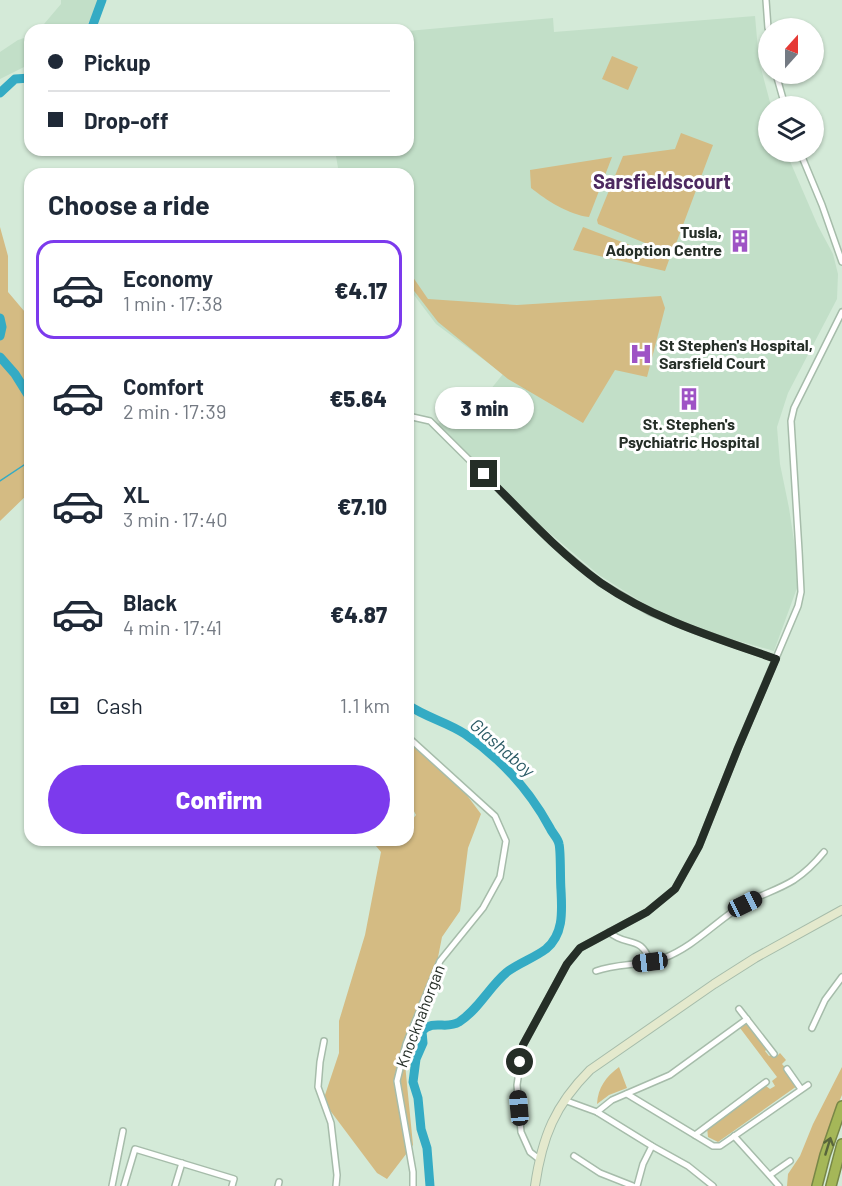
<!DOCTYPE html>
<meta charset="utf-8">
<style>
:root{--surface:#fff;--page:#f2f2f3;--text:#1f2937;--muted:#747a83;--line:#e0e1e3;--accent:#7c3aed}
body{margin:0;font-family:Barlow,sans-serif;background:var(--page);color:var(--text);height:100vh;display:flex;flex-direction:column;font-size:22px;white-space:nowrap}
*{box-sizing:border-box;margin:0}
p{font-size:20px;color:var(--muted)}
.icon{flex:none;width:33px;height:33px;fill:none;stroke:currentColor;stroke-width:2;stroke-linecap:round;stroke-linejoin:round}
.map{position:relative;flex:1;overflow:hidden}
.sheet{position:absolute;left:24px;top:168px;width:390px;height:678px;display:flex;flex-direction:column;background:var(--surface);border-radius:18px;box-shadow:0 2px 4px #0004}
.sheet>*{flex:none}
.guide{position:absolute;left:24px;top:24px;width:390px;height:132px;border-radius:18px;box-shadow:0 2px 4px #0004;display:grid;align-content:center;height:132px;padding:0 24px;background:var(--surface)}
.needle{width:39px;rotate:21deg}
.controls{position:absolute;left:758px;top:18px;display:grid;gap:12px}
.controls a{display:grid;place-items:center;width:66px;height:66px;border-radius:50%;background:var(--surface);box-shadow:0 2px 4px #0004;font-size:30px}
.end{position:absolute;width:27px;height:27px;margin:-14px;border:8px solid #252e27;background:#fff;box-shadow:0 0 0 3px #fff}
.from{border-radius:50%}
.bubble{position:absolute;height:42px;border-radius:21px;background:var(--surface);box-shadow:0 2px 4px #0004;font-size:20px;font-weight:800;line-height:42px;text-align:center}
.car{position:absolute;width:18px;height:36px;margin:-18px -9px;border-radius:8px;box-shadow:0 0 4px 2px #0007;background:linear-gradient(#222 24%,#8ab4d8 0 40%,#222 0 76%,#8ab4d8 0 86%,#222 0)}
.guide b{display:flex;align-items:center;gap:21px;height:57px;font-size:22px}
.guide b+b{border-top:2px solid var(--line)}
.guide i{width:15px;height:15px;background:var(--text)}
ul{padding:0;list-style:none}
li{display:flex;align-items:center;gap:18px;height:99px;margin:0 12px 9px;padding:0 12px;border:3px solid transparent;border-radius:18px}
li div{flex:1}
li b{display:block;font-size:22px}
li em{font-style:normal;font-weight:800}
li.selected{border-color:var(--accent)}
li>.icon{width:54px;height:54px;stroke-width:1.5}
h2{padding:0 24px;font-size:27px;line-height:72px}
.pay{display:flex;align-items:center;gap:15px;height:66px;padding:0 24px;font-size:22px}
.pay p{margin-inline-start:auto}
.button{display:flex;gap:12px;margin-top:auto;padding:12px 24px}
.button a{flex:1;height:69px;border-radius:36px;background:var(--accent);color:#fff;font-size:24px;font-weight:800;line-height:69px;text-align:center}
.map>svg:first-child{display:block}
.built{fill:#c2dfc8}
.green{fill:#d4bb83}
.lines{fill:none;stroke-linecap:round;stroke-linejoin:round}
.stream{stroke:#34abc4;stroke-width:1.5}
.river{stroke:#34abc4;stroke-width:9}
.minor-casing{stroke:#a6bcaa;stroke-width:8}
.secondary-casing{stroke:#a6bcaa;stroke-width:10}
.motorway-casing{stroke:#788747;stroke-width:12}
.minor{stroke:#fff;stroke-width:5}
.secondary{stroke:#e4e9cd;stroke-width:8}
.motorway{stroke:#a5b758;stroke-width:9}
.oneway{stroke:#58653b}
.route{stroke:#252e27;stroke-width:8}
.labels{text-anchor:middle;stroke-width:6;stroke-linejoin:round;paint-order:stroke}
.poi-label{font-size:16px;font-weight:bold;fill:#252e27;stroke:#fff;text-anchor:end}
.street-label{font-size:16px;fill:#252e27;stroke:#fff}
.water-label{font-size:18px;font-style:italic;fill:#2a5a65;stroke:#fff}
.quarter-label{font-size:20px;font-weight:bold;fill:#4d2960;stroke:#fff}
</style>
<div class="map">
<svg width="842" height="1186" viewBox="0 0 842 1186">
<rect width="100%" height="100%" fill="#d4ead8"/>
<g class="built">
<path d="M61,0h37l-2,10 -12,20h-45l22,-26z"/>
<path d="M755,16l4,45 12,45h-3v46h18l32,74 15,28 5,20 -1,25 -49,94 -11,34 3,37 9,44 7,46 1,34 -23,63 -53,-15 -65,-25 -57,-36 -60,-51 -102,-100 45,-24 21,-26 -67,-50 -28,-37v-113h-69l-4,-24h73v-119l145,-13 1,14z"/>
<path d="M30,36v28l-30,15v-27l18,-12z"/>
</g>
<g class="green">
<path d="M612,56l26,11 -10,23 -26,-11z"/>
<path d="M681,133l32,12 -39,104 -4,4 -72,-29 -1,-4 26,-64 52,-7z"/>
<path d="M612,157l-23,60c-20,-2 -43,-17 -58,-29l-1,-18z"/>
<path d="M0,227l8,29v36l22,26v174l-30,29z"/>
<path d="M583,227l86,33 -4,11 -92,-21z"/>
<path d="M408,270l20,29 89,6 144,-9 4,12 -18,69 -32,-7 -32,53 -75,-44 -70,-57 -30,-39z"/>
<path d="M408,736l52,50 21,28 -13,34 -8,63 -18,26 -13,66 -24,61 8,81 -26,34 -10,-6 -54,-72 16,-48v-32l26,-86 16,-83 -10,-12h37v-15l8,-10 -8,-15z"/>
<path d="M748,1022l20,26 -3,3 4,5 4,-2 4,2 3,-3 6,7 -4,4 15,17v5l-79,56 -10,-5 -1,-9 59,-42 4,3 5,-3 -3,-5 5,-4 -37,-49z"/>
<path d="M619,1067l8,21 -18,7 -12,9c1,-17 9,-27 22,-37z"/>
<path d="M842,1067v28l-8,18 -21,73h-26l1,-12 12,-18 13,-32z"/>
</g>
<g class="lines">
<path class="stream" d="M0,481l30,-20"/>
<g class="river">
<path d="M91,30l11,-30"/>
<path d="M0,93l15,-14 15,-1"/>
<path d="M0,318l2,9 -2,9"/>
<path d="M0,357l15,17 15,24"/>
<path d="M408,705c17,12 39,17 57,29 35,24 65,57 85,94 2,5 8,10 9,16 2,8 1,35 2,46 1,21 3,44 -15,59 -12,9 -27,14 -39,23 -18,15 -28,37 -48,50 -13,8 -25,-3 -37,9l1,12 -7,16 -3,23 5,16 3,31 6,19 3,38"/>
</g>
<g class="minor-casing">
<g id="minor">
<path d="M766,0l2,28"/>
<path d="M776,74l9,32"/>
<path d="M800,152l22,53 20,57"/>
<path d="M408,416l22,5 125,124 44,37 51,30 44,18 82,29"/>
<path d="M408,737l87,79 11,25 -6,36 -17,31 -43,53 -34,83 -9,37 16,91v14"/>
<path d="M609,932c18,16 32,2 41,30"/>
<path d="M596,971c22,-8 46,-5 68,-13 31,-12 52,-37 80,-54 16,-9 34,-14 50,-24 12,-8 21,-17 30,-28"/>
<path d="M739,1009l35,45"/>
<path d="M812,1028l13,-28 17,-23"/>
<path d="M324,1041l-4,21 -2,25 13,36 6,52 -1,11"/>
<path d="M787,1069l14,20"/>
<path d="M627,1094l86,52h7l88,-61"/>
<path d="M564,1100l33,12 55,34 36,20 25,20"/>
<path d="M597,1112l15,-12 58,-25 77,-56"/>
<path d="M695,1135l71,-53"/>
<path d="M734,1136l45,50"/>
<path d="M574,1156l26,17 33,13"/>
<path d="M539,1159l-9,-7 -9,-20 -4,-47 6,-40 44,-81 13,-16 67,-36 28,-23 24,-43 39,-98 60,-142 3,-14 -2,-41 -8,-130 3,-13 48,-96"/>
<path d="M770,1175l20,-14"/>
<path d="M112,1186l11,-55"/>
<path d="M124,1186l11,-37 99,30 -2,7"/>
<path d="M175,1186l7,-23"/>
<path d="M278,1186l1,-4"/>
<path d="M637,1186l6,-22 9,-18"/>
</g>
</g>
<g class="secondary-casing">
<path id="secondary" d="M535,1186c7,-49 20,-81 55,-116l124,-86 41,-26 87,-48"/>
</g>
<g class="motorway-casing">
<g id="motorway">
<path d="M817,1186l8,-31 17,-49"/>
<path d="M831,1186l11,-42"/>
</g>
</g>
<use href="#minor" class="minor"/>
<use href="#secondary" class="secondary"/>
<use href="#motorway" class="motorway"/>
</g>
<defs><path id="oneway-shaft" d="M-6 0H5M1.5-3L5.5 0L1.5 3" fill="none" stroke-width="1.6" stroke-linecap="round" stroke-linejoin="round" transform="scale(1.5)"/></defs>
<use class="oneway" href="#oneway-shaft" transform="translate(828 1146) rotate(-73)"/>
<g class="lines">
<path class="route" d="M484,474c37,37 74,78 117,109 52,36 115,55 175,76l-38,89 -39,98 -24,43 -28,23 -67,36 -13,16 -44,81 -3,17"/>
</g>
<defs>
<g id="building-bare" transform="scale(1.8)"><path d="M-4-6H4V6H1V3H-1V6H-4ZM-2.5-4.3h1.7v1.8h-1.7ZM.8-4.3h1.7v1.8H.8ZM-2.5-1h1.7V.8h-1.7ZM.8-1h1.7V.8H.8Z" fill="#9e53c5" stroke="#fff" stroke-width="2.5" paint-order="stroke"/></g>
<g id="hospital-bare" transform="scale(1.8)"><path d="M-5-5h3v3.5h4V-5h3V5h-3V1.5h-4V5h-3Z" fill="#9e53c5" stroke="#fff" stroke-width="2.5" paint-order="stroke"/></g>
</defs>
<g fill-rule="evenodd">
<use href="#building-bare" x="740" y="241"/>
<use href="#hospital-bare" x="641" y="354"/>
<use href="#building-bare" x="689" y="399"/>
</g>
<g class="labels">
<g class="poi-label">
<text x="722" y="238">Tusla,<tspan x="722" dy="18">Adoption Centre</tspan></text>
<text x="659" y="351" text-anchor="start">St Stephen's Hospital,<tspan x="659" dy="18">Sarsfield Court</tspan></text>
<text x="689" y="430" text-anchor="middle">St. Stephen's<tspan x="689" dy="18">Psychiatric Hospital</tspan></text>
</g>
<g class="street-label">
<text transform="translate(420 1016) rotate(-69)" y="6">Knocknahorgan</text>
</g>
<g class="water-label">
<text transform="translate(502 748) rotate(41)" y="6">Glashaboy</text>
</g>
<g class="quarter-label">
<text x="662" y="189">Sarsfieldscourt</text>
</g>
</g>
</svg>
<div class="controls">
<a><svg class="needle" viewBox="-14 -14 28 28"><path d="M0-13l5 13h-10z" fill="#e53935"/><path d="M0 13l5-13h-10z" fill="#747a83"/></svg></a>
<a><svg class="icon" aria-label="layers" viewBox="0 0 24 24"><path d="M12 4l9 5-9 5-9-5zM3 14l9 5 9-5"/></svg></a>
</div>
<i class="end from" style="left:520px;top:1062px"></i>
<i class="end" style="left:484px;top:474px"></i>
<div class="bubble" style="left:435px;top:387px;width:99px">3 min</div>
<i class="car" style="left:745px;top:904px;rotate:64deg"></i>
<i class="car" style="left:650px;top:962px;rotate:263deg"></i>
<i class="car" style="left:519px;top:1108px;rotate:355deg"></i>
<div class="guide">
<b><i class="from"></i>Pickup</b>
<b><i></i>Drop-off</b>
</div>
<section class="sheet">
<h2>Choose a ride</h2>
<ul>
<li class="selected"><svg class="icon" aria-label="car" viewBox="0 0 24 24"><path d="M5 17H2v-5l4-1 3-4h7l3 4 3 1v5h-3M9 17h6M6 11h13"/><circle cx="7" cy="17" r="2"/><circle cx="17" cy="17" r="2"/></svg><div><b>Economy</b><p>1 min · 17:38</p></div><em>€4.17</em></li>
<li><svg class="icon" aria-label="car" viewBox="0 0 24 24"><path d="M5 17H2v-5l4-1 3-4h7l3 4 3 1v5h-3M9 17h6M6 11h13"/><circle cx="7" cy="17" r="2"/><circle cx="17" cy="17" r="2"/></svg><div><b>Comfort</b><p>2 min · 17:39</p></div><em>€5.64</em></li>
<li><svg class="icon" aria-label="car" viewBox="0 0 24 24"><path d="M5 17H2v-5l4-1 3-4h7l3 4 3 1v5h-3M9 17h6M6 11h13"/><circle cx="7" cy="17" r="2"/><circle cx="17" cy="17" r="2"/></svg><div><b>XL</b><p>3 min · 17:40</p></div><em>€7.10</em></li>
<li><svg class="icon" aria-label="car" viewBox="0 0 24 24"><path d="M5 17H2v-5l4-1 3-4h7l3 4 3 1v5h-3M9 17h6M6 11h13"/><circle cx="7" cy="17" r="2"/><circle cx="17" cy="17" r="2"/></svg><div><b>Black</b><p>4 min · 17:41</p></div><em>€4.87</em></li>
</ul>
<div class="pay"><svg class="icon" aria-label="cash" viewBox="0 0 24 24"><path d="M3 7h18v10H3z"/><circle cx="12" cy="12" r="2"/></svg>Cash<p>1.1 km</p></div>
<div class="button"><a>Confirm</a></div>
</section>
</div>
